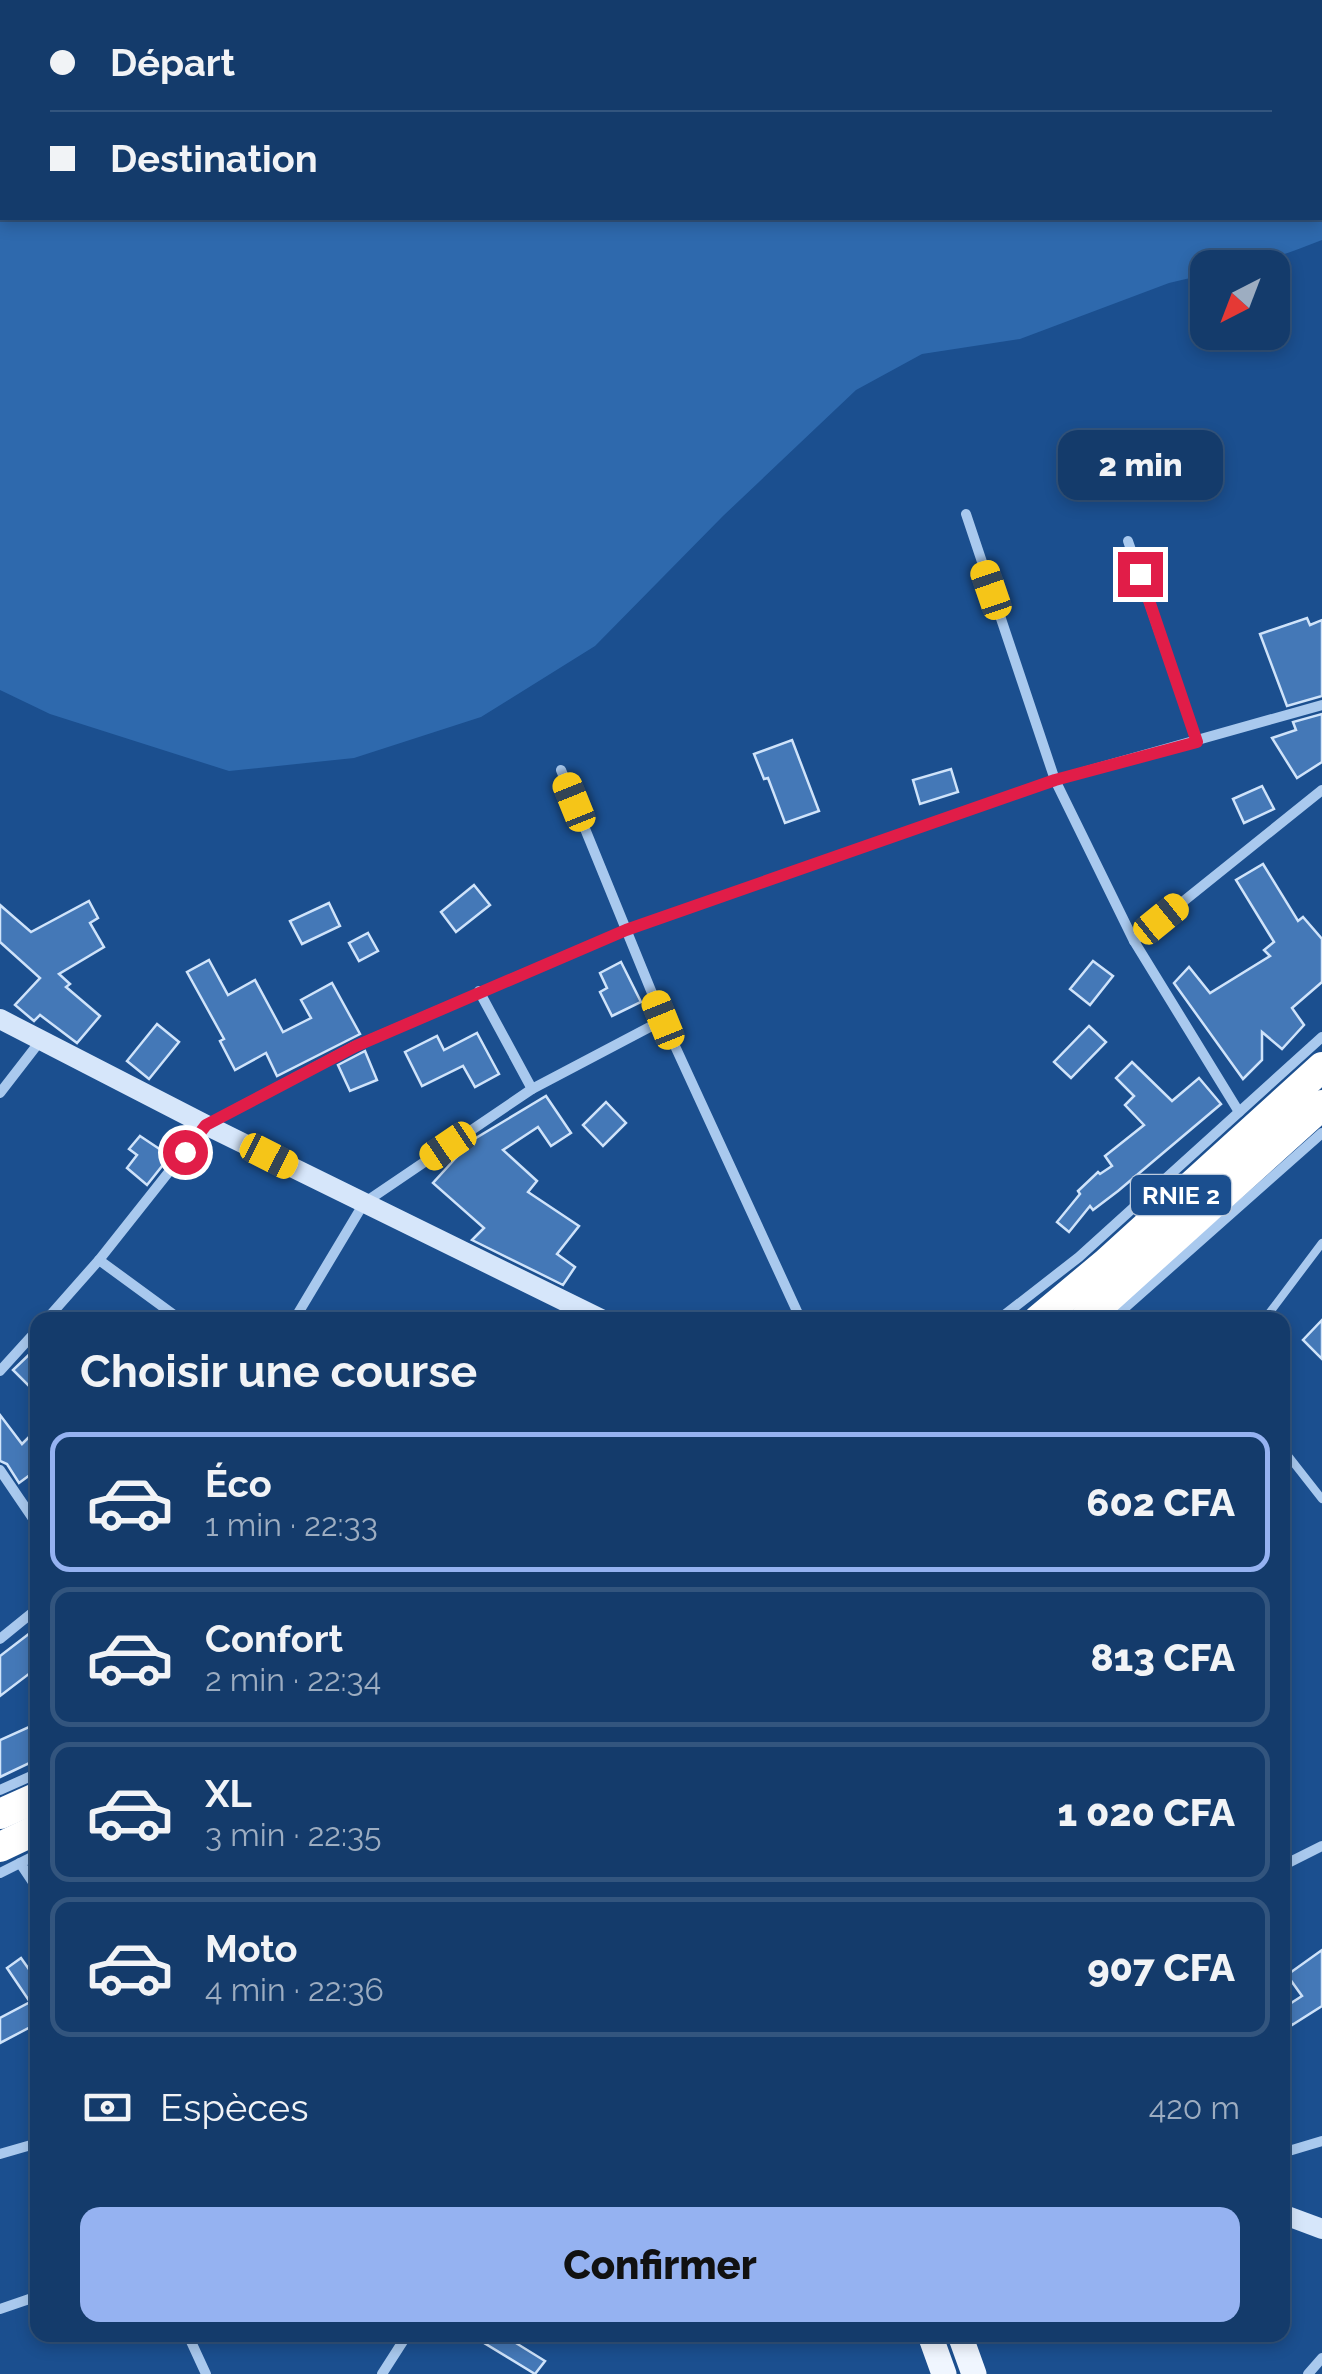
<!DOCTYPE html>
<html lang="fr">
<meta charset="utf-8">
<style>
:root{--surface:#143b6b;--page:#214673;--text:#f1f3f6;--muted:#9dadc1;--line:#33557e;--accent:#95b2f1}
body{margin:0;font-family:Raleway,sans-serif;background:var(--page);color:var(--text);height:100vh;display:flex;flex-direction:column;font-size:38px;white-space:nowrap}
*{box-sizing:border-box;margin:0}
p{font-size:32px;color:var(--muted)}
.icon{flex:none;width:55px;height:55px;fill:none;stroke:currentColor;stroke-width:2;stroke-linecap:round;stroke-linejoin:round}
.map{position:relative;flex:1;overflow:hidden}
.sheet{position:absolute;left:30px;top:1312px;width:1260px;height:1030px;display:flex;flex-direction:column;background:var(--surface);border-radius:20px;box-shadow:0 5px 15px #0003,0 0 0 2px var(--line)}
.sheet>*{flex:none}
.top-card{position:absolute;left:0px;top:0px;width:1322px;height:220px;box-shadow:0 5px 15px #0003,0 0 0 2px var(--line);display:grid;align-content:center;height:220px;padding:0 50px;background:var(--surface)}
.needle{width:65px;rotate:222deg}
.tools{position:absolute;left:1190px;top:250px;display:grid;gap:20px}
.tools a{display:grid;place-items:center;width:100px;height:100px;border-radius:20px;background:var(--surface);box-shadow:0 5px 15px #0003,0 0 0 2px var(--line);font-size:50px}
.end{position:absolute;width:45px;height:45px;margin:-22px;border:12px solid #e11d48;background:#fff;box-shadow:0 0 0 5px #fff}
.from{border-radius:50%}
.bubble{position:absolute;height:70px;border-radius:20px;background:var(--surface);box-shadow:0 5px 15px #0003,0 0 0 2px var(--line);font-size:32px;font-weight:800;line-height:70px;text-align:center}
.car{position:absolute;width:30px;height:60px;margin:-30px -15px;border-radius:12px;box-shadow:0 0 8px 2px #0007;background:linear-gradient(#f5c518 24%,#345 0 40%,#f5c518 0 76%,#345 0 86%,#f5c518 0)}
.top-card b{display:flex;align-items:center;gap:35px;height:95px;font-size:38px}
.top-card b+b{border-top:2px solid var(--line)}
.top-card i{width:25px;height:25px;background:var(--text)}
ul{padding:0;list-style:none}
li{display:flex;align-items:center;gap:30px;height:140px;margin:0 20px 15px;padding:0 30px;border:5px solid var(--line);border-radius:20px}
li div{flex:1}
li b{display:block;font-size:38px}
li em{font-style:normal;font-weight:800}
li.selected{border-color:var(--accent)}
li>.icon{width:90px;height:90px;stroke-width:1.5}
h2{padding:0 50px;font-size:45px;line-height:120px}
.pay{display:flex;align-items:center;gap:25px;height:110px;padding:0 50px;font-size:38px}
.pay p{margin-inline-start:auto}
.cta{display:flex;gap:20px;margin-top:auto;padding:20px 50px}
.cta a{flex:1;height:115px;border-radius:20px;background:var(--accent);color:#111;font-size:40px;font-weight:800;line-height:115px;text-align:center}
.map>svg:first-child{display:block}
.green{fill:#2e69ad;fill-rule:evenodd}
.building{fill:#4478b7;stroke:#cfe3fa;stroke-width:2.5}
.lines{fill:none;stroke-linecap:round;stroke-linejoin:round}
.lane{stroke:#a9c9ee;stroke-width:8}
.street{stroke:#a9c9ee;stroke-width:10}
.secondary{stroke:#d6e6fa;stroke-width:20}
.primary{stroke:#f0f6ff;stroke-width:25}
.highway{stroke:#fff;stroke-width:30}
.route{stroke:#e11d48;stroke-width:12}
.labels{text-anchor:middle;stroke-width:9;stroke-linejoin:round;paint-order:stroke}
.shield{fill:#1b4f8f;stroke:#bbcadd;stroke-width:2.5}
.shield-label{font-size:25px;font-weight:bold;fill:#fff}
</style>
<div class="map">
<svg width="1322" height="2374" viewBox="0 0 1322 2374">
<rect width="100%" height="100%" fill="#1b4f8f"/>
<path class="green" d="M0,0h1322v240c-38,15 -74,28 -114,28l-1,6 -38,9 -149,56 -98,15 -66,36 -133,126 -128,130 -114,71 -127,41 -125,13 -179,-57 -50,-24zM2,2h1318v216h-1318z"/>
<g class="building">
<path d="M1307,618l3,7 12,-5v76l-35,10 -27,-72z"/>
<path d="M1322,714v48l-25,16 -25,-40 24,-8 -3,-8z"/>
<path d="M792,740l27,71 -34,12 -17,-45 -4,1 -10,-25z"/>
<path d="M951,769l7,23 -38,12 -7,-24z"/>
<path d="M1262,786l12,23 -30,14 -11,-24z"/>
<path d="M1263,864l35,57 5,-4 19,22v43l-30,26 12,17 -22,24 -20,-17v28l-19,19 -69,-96 15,-16 21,26 60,-37 -6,-6 10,-8 -38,-62z"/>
<path d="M474,885l16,20 -34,27 -15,-20z"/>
<path d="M89,901l9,17 -8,5 14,24 -45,27 11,10 -4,3 34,29 -23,27 -37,-28 -6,6 -19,-16 25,-27 -40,-36v-37l31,27z"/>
<path d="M329,903l11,23 -38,18 -12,-23z"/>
<path d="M368,933l10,18 -19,10 -10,-18z"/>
<path d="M209,960l19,35 27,-15 28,52 28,-14 -10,-18 31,-17 28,51 -83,42 -11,-23 -31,17 -15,-29 4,-2 -37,-67z"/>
<path d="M1093,961l20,15 -23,29 -20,-16z"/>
<path d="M621,962l20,40 -29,14 -12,-24 7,-4 -7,-15z"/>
<path d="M157,1024l22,18 -30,37 -22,-18z"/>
<path d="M1089,1026l17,16 -35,36 -17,-16z"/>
<path d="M477,1033l22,41 -24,13 -12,-21 -41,20 -17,-34 32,-16 7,14z"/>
<path d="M365,1051l12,29 -27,11 -12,-26z"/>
<path d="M1132,1062l40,39 27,-23 22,26 -103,87 -25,19 -3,-4 -21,26 -12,-10 23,-28 -2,-3 20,-19 2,2 12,-8 -7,-10 39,-31 -19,-20 9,-9 -18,-18z"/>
<path d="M546,1096l25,37 -20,13 -13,-19 -35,23 34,31 -9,11 51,34 -22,28 18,13 -12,18 -91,-45 12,-12 -51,-45 30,-33 -2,-3z"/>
<path d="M606,1102l20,21 -23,23 -20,-21z"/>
<path d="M140,1136l30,20 -23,29 -20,-17 10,-13 -8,-6z"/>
<path d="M1322,1320v39l-19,-19z"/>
<path d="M38,1346v49l-25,-25z"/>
<path d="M0,1415l22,29 16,-16v41l-19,14 -12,-19 -7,-3z"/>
<path d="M30,1633l8,10v24l-38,29v-40z"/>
<path d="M38,1723v36l-38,18v-37z"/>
<path d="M1322,1950v56l-30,19 -10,-16 20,-13 -15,-21z"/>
<path d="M21,1958l17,24v41l-38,20v-25l30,-16 -23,-34z"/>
<path d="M471,2335h32l42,26 -10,13z"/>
</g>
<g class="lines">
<g class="lane">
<path d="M1264,1320l58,-77"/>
<path d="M1282,1448l40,51"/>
</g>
<g class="street">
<path d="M966,514l89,266 79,161 105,171"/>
<path d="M1128,541l69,201"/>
<path d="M561,770l102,250 138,300"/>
<path d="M1134,941l188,-151"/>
<path d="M479,991l53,98"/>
<path d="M0,1093l41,-53"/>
<path d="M99,1260l82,60"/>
<path d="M46,1320l53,-60 107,-135 149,-79 271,-116 429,-150 267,-75"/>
<path d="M294,1320l70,-117 168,-114 131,-69"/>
<path d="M998,1320l81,-63 243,-220"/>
<path d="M1111,1320l211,-187"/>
<path d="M0,1371l38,-42"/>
<path d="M0,1470l38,56"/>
<path d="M0,1639l38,-31"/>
<path d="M0,1790l38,-17"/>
<path d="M20,1863l18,27"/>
<path d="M1282,1866l40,-20"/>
<path d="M0,1873l38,-19"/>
<path d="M1282,2153l40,-12"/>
<path d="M0,2154l38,-11"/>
<path d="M0,2309l38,-13"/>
<path d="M188,2335l18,39"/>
<path d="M382,2374l25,-39"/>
<path d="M1308,2374l14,-16"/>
</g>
<g class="secondary">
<path d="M0,1019l206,106 397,195"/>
<path d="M1282,2214l40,15"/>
</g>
<g class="primary">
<path d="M930,2335l14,39"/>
<path d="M960,2335l14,39"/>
</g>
<g class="highway">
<path d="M1038,1320l67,-56 217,-197"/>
<path d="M1084,1320l238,-215"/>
<path d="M0,1814l38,-17"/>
<path d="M0,1847l38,-18"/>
</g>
</g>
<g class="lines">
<path class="route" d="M185,1152l21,-27 150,-79 270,-116 429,-150 142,-38 -57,-168"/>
</g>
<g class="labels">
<rect class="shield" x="1131" y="1175" width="100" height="40" rx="8"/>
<g class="shield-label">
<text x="1181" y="1204">RNIE 2</text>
</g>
</g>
</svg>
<div class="tools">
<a><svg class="needle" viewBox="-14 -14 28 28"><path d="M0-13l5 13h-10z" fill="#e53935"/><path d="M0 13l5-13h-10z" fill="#9dadc1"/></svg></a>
</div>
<i class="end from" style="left:185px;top:1152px"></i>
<i class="end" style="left:1140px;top:574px"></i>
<div class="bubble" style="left:1058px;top:430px;width:165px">2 min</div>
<i class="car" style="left:991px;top:590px;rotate:341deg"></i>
<i class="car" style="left:574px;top:802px;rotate:338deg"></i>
<i class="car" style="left:1161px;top:919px;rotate:51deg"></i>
<i class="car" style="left:663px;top:1020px;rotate:338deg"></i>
<i class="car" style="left:448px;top:1146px;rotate:236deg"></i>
<i class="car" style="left:269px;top:1156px;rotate:117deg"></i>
<div class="top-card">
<b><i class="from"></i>Départ</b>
<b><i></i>Destination</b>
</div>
<section class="sheet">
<h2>Choisir une course</h2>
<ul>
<li class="selected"><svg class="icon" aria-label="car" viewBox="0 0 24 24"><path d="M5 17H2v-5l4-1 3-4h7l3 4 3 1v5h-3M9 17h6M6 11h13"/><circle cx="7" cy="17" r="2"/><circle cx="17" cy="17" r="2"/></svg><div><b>Éco</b><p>1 min · 22:33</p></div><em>602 CFA</em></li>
<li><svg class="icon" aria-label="car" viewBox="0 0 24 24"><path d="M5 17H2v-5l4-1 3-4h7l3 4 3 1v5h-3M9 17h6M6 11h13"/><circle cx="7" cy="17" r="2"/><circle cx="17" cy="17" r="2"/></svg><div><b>Confort</b><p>2 min · 22:34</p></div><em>813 CFA</em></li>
<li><svg class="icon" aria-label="car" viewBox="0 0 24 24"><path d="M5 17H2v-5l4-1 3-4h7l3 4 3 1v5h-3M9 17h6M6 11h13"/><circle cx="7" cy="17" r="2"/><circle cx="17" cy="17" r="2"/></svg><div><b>XL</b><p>3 min · 22:35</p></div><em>1 020 CFA</em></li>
<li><svg class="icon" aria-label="car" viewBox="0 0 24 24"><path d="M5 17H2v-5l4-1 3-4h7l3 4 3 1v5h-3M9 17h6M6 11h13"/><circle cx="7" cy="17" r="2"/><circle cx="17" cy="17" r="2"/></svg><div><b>Moto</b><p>4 min · 22:36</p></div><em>907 CFA</em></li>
</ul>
<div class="pay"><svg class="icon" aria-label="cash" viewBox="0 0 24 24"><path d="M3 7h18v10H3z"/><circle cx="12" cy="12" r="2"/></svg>Espèces<p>420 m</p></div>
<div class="cta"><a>Confirmer</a></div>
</section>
</div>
